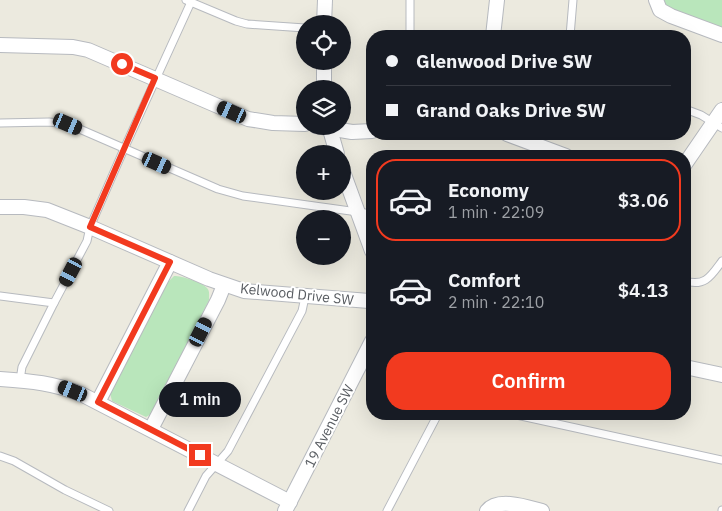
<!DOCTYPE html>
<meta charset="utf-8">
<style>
:root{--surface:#171b24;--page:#20242c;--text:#f1f3f6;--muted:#9ea1a6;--line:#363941;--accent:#f23a1f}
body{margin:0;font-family:"IBM Plex Sans",sans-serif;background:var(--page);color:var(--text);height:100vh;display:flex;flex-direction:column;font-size:19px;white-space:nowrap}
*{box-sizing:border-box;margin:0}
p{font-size:16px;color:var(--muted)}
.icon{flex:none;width:28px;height:28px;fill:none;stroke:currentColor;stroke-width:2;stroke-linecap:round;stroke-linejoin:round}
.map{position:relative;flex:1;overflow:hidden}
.details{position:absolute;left:366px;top:150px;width:325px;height:270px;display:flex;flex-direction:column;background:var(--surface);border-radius:20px;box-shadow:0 5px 20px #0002}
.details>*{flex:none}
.guide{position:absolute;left:366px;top:30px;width:325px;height:110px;border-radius:20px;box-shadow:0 5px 20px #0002;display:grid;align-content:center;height:110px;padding:0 20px;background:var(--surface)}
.tools{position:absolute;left:296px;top:15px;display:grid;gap:10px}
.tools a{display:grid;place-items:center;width:55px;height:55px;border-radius:50%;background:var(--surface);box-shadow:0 5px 20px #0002;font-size:25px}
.end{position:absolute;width:22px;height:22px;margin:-11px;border:6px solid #f23a1f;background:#fff;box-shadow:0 0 0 2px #fff}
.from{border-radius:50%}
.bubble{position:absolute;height:35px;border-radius:18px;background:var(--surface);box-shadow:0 5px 20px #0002;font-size:16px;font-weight:600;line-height:35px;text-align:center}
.car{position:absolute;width:15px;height:30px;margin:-15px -8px;border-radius:6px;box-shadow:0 0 4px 1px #0007;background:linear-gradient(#222 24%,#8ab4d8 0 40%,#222 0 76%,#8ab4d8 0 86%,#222 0)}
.guide b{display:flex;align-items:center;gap:18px;height:48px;font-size:19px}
.guide b+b{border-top:1px solid var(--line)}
.guide i{width:12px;height:12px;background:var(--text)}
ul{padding:9px 0 0;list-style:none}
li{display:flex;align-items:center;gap:15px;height:82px;margin:0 10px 8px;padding:0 10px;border:2px solid transparent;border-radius:20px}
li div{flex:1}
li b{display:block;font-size:19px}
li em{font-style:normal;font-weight:600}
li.selected{border-color:var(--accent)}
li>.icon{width:45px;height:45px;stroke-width:1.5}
.action{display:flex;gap:10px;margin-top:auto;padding:10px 20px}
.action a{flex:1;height:58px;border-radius:20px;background:var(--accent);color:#fff;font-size:20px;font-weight:600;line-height:58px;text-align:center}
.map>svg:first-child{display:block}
.green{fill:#b9e6bb}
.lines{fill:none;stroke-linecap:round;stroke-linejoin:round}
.service-casing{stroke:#b7babf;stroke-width:9}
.minor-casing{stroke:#b7babf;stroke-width:16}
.service{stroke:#fff;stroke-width:7}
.minor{stroke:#fff;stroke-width:14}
.route{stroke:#f23a1f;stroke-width:6}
.labels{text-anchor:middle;stroke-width:4;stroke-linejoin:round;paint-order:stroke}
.street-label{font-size:14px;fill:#585c61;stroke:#fff}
</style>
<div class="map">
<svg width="722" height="511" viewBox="0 0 722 511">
<rect width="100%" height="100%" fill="#eceadf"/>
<g class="green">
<path d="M664,0h58v28l-47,-16 -10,-6z"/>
<path d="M174,276c8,0 28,6 33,12 3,3 2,8 2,12l-56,113 -7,4 -34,-16 -2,-8 58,-111z"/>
</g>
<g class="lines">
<g class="service-casing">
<g id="service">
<path d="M186,0l50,21 11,3 58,4"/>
<path d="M410,36v-36"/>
<path d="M570,36l3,-36"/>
<path d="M685,109l16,6 21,13"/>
<path d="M0,123l49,-1 19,2 150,65 25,7 129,18"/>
<path d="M685,281c20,6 26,-5 37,-20"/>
<path d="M0,296l54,7 -32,64 -2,13"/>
<path d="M54,303l33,-62 3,-14 34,-78 67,-147"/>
<path d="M512,414l210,46"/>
<path d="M0,456l14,5 51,29 44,21"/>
<path d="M188,511l18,-35 22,-25 74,-140 3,-14"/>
<path d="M387,511l51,-97"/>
<path d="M722,511v-1"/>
</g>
</g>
<g class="minor-casing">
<g id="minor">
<path d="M656,0l4,10 11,6 51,19"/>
<path d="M324,24l1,-24"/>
<path d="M493,36l4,-36"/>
<path d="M0,45l73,2 15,3 160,69 25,4 32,1"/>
<path d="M324,89v-28"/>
<path d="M316,126l36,6 20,-1"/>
<path d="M329,126l8,28"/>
<path d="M507,134l59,22"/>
<path d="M685,164l37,-54"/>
<path d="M342,169l30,82"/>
<path d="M0,207h24l23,3 43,17 119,52 35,12 125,10"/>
<path d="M685,367l37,8"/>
<path d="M0,379c30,2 55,4 83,16l207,107"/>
<path d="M98,402l72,-140"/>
<path d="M151,429l67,-129 6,-15"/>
<path d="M285,511l87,-170"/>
<path d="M487,511c11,-14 40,-4 55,0"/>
</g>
</g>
<use href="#service" class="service"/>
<use href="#minor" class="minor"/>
</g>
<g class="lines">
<path class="route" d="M122,64l33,14 -65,149 80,35 -72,140 102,53"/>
</g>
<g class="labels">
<g class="street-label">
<text transform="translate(297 294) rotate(6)" y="5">Kelwood Drive SW</text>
<text transform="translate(329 426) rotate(-63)" y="5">19 Avenue SW</text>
</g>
</g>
</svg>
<div class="tools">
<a><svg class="icon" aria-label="locate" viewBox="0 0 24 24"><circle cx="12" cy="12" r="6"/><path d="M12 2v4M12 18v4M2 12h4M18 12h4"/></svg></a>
<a><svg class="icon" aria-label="layers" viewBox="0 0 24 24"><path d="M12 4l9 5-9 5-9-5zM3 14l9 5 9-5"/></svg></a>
<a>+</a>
<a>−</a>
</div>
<i class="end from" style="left:122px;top:64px"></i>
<i class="end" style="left:200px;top:455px"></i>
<div class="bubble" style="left:159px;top:382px;width:82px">1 min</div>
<i class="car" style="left:232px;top:112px;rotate:294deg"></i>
<i class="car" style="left:68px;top:124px;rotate:113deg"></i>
<i class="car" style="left:157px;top:163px;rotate:114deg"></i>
<i class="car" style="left:71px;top:272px;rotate:208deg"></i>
<i class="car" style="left:201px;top:332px;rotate:27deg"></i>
<i class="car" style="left:73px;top:391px;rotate:292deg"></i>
<div class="guide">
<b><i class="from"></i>Glenwood Drive SW</b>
<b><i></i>Grand Oaks Drive SW</b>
</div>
<section class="details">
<ul>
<li class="selected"><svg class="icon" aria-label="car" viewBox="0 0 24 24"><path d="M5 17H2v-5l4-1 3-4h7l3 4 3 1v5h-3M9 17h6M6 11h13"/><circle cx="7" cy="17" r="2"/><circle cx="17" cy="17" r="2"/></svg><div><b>Economy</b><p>1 min · 22:09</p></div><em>$3.06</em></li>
<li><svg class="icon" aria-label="car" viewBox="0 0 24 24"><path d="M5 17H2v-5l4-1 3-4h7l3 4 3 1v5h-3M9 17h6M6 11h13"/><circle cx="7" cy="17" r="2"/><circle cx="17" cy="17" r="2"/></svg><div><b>Comfort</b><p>2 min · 22:10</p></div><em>$4.13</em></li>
</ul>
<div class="action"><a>Confirm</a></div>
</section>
</div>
